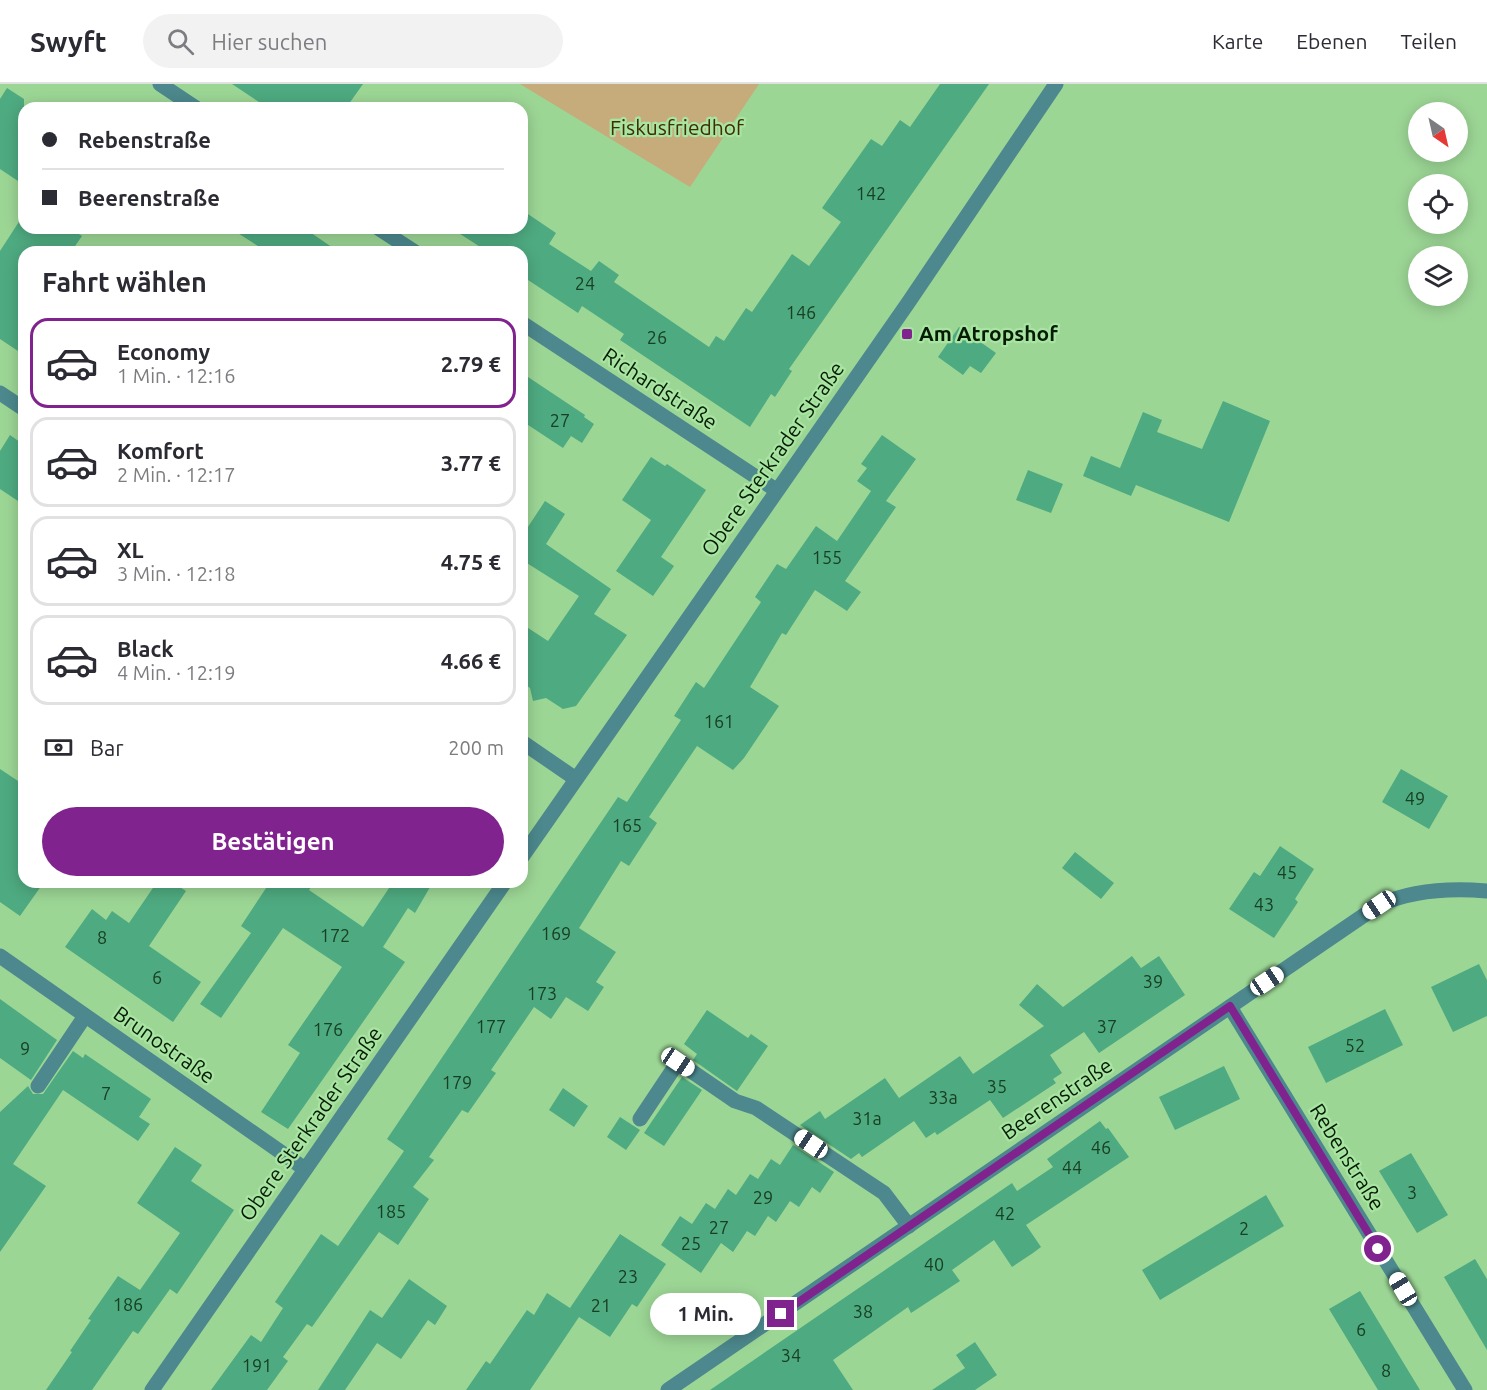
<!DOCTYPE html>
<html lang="de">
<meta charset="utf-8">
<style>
:root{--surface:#fff;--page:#f2f2f3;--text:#2b2b33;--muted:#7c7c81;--line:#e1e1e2;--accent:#81238f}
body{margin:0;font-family:Ubuntu,sans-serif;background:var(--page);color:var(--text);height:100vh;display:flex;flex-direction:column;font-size:22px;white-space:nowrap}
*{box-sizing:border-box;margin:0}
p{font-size:20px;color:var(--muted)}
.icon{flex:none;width:33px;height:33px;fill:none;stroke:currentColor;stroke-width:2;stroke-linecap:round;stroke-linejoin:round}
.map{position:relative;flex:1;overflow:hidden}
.drawer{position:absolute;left:18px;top:162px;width:510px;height:642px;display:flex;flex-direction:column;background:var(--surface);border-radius:18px;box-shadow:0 3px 15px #0003}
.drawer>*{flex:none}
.hud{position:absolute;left:18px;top:18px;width:510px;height:132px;border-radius:18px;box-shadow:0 3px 15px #0003;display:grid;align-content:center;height:132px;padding:0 24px;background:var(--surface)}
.needle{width:39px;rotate:146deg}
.fabs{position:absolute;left:1408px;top:18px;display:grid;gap:12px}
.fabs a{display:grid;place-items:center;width:60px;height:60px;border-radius:50%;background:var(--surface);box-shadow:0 3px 15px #0003;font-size:30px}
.end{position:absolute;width:27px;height:27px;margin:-14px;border:8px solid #81238f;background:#fff;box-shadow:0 0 0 3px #fff}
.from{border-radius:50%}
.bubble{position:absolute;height:42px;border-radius:21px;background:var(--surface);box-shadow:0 3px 15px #0003;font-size:20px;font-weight:700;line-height:42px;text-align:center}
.car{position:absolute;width:18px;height:36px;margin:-18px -9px;border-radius:8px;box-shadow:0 0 4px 2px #0007;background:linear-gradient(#fff 24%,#345 0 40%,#fff 0 76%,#345 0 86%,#fff 0)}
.hud b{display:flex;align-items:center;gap:21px;height:57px;font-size:22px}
.hud b+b{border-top:2px solid var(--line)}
.hud i{width:15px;height:15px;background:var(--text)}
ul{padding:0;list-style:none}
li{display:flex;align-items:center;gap:18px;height:90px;margin:0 12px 9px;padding:0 12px;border:3px solid var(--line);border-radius:18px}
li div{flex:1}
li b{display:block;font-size:22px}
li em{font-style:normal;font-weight:700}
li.selected{border-color:var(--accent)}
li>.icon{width:54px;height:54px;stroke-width:1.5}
h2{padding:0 24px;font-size:27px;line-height:72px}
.pay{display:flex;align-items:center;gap:15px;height:66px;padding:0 24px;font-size:22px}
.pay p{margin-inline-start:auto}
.primary-button{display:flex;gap:12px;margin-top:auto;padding:12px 24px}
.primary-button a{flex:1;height:69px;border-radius:36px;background:var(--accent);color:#fff;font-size:24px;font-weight:700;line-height:69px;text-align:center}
header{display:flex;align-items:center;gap:36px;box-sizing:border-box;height:84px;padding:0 30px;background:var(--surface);border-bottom:2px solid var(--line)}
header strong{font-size:28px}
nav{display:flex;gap:33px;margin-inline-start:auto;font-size:21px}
.search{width:420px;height:54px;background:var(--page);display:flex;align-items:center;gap:15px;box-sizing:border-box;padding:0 21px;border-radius:33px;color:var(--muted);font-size:22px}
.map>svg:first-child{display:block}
.green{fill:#c6ab7b}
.building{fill:#4eaa81}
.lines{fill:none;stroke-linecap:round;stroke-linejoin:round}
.minor{stroke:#4c888d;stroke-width:15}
.route{stroke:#81238f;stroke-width:8}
.poi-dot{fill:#81238f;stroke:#a8e4a2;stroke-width:2}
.labels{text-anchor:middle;stroke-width:4.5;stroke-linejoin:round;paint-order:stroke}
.number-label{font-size:18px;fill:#184023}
.park-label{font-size:21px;fill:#412d00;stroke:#a8e4a2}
.poi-label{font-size:21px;font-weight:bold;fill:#061c04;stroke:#a8e4a2;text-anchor:start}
.street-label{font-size:21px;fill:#061c04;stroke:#a8e4a2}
</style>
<header>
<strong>Swyft</strong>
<div class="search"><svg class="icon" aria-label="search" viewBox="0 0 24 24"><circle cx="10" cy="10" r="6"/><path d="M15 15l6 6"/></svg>Hier suchen</div>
<nav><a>Karte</a><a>Ebenen</a><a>Teilen</a></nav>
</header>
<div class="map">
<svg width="1487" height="1306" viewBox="0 0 1487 1306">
<rect width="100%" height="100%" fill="#9cd695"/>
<path class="green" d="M520,0h239l-69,103z"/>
<g class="building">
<path d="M232,0h131l-17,24h-78z"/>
<path d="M940,0h49l-200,285 3,2 -17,26 -4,-3 -21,33 -130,-87 4,-6 -42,-28 -4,7 -56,-37v-24h-34l-37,-24h71v-18l34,23 -7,11 42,27 8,-10 20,14 -5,7 95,65 7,-11 8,5 22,-33 6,4 40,-58 17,12 32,-44 -19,-14 49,-69 11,7 18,-26 10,7z"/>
<path d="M7,4l17,11v86l-24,-16v-70z"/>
<path d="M24,130v14h46l12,8 -11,16h-47v103l-24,-16v-88z"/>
<path d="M230,144h74l35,24h-72z"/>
<path d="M959,243l37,26 -15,20 -11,-7 -7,9 -25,-18z"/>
<path d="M522,289l63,42 -1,2 10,7 -12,19 -11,-7 -8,12 -41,-27z"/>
<path d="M1223,317l47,20 -41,101 -93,-37 -5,11 -48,-20 8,-20 29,12 23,-56 19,8 -5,12 45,17z"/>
<path d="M10,351l14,10v60l-24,-16v-38z"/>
<path d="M882,351l34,24 -30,42 10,6 -51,74 16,11 -14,19 -32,-21 -29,45 -4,-2 -32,54 29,19 -35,52 -11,12 -36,-24 -48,71 8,6 -28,43 -8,-5 -42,67 37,24 -20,30 8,5 -16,24 -22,-14 -15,22 -17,-12 -43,63 5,3 -28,40 -6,-3 -33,47 5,3 -21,27 16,12 -31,46 -19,-13 -67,95 -5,-3 -24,33 5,4 -21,29h-56l40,-55 10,7 22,-34 -8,-6 46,-68 17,12 66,-95 -17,-12 231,-342 9,5 54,-82 -7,-4 22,-34 8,6 57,-86 -6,-5 22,-33 9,5 30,-43 21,15 34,-50 -14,-10 10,-13 -6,-4z"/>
<path d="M651,373l14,9 2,-2 39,26 -45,67 13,9 -21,30 -37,-25 35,-51 -29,-20z"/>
<path d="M1028,386l35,14 -12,29 -35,-13z"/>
<path d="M545,417l20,13 -19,30 65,45 -17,25 33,21 -51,71 -13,3 -17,-11 -13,3 -3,-13 -8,-6v-58l26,17 31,-45 -57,-36v-24z"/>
<path d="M0,685l24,16v97h20l-24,34 -20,-14z"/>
<path d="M1401,685l47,27 -19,33 -47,-27z"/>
<path d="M1280,762l34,23 -19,30 3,3 -24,36 -45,-29 25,-37 6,4z"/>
<path d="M1075,768l39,31 -13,16 -39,-31z"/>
<path d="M157,798h15l14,9 -37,55 52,36 -28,40 -108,-75 27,-38 14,11 6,-9 17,12z"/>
<path d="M270,798h45l-6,8 54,37 30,-45h40l-18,31 -7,-5 -25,39 22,15 -117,167 -27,-17 39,-59 -12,-8 54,-78 -59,-39 -62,90 -21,-14 51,-71 -10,-7z"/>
<path d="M1132,872l9,12 18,-12 26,39 -86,58 -15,-21 -34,23 12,18 -9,6 3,4 -53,35 -13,-18 -53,35 -2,-3 -9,6 -12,-17 -52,36 -3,-4 -8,6 -51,-34 20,-14 5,8 60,-41 14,20 61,-42 13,18 71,-48 -25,-21 18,-21 26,23z"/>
<path d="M1479,880l8,16v36l-34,16 -22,-45z"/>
<path d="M0,915l57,41 -26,40 -31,-22z"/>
<path d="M1385,925l18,36 -77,38 -18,-36z"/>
<path d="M707,926l41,28 3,-4 17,12 -31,45 -44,-31 4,-6 -13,-10z"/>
<path d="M73,967l10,7 2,-4 66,45 -12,18 11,7 -12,17 -75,-51 -50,74 33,22 -46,66v-140l28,-26 5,8h10z"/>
<path d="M1224,982l16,33 -65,31 -16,-33z"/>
<path d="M682,993l20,13 -38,56 -20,-13z"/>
<path d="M563,1004l25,18 -14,21 -25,-17z"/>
<path d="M620,1033l20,13 -14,20 -19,-13z"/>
<path d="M1100,1037l6,8 2,-1 21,29 -103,68 15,22 -8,6 -21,14 -18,-27 -42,30 8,11 -49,32 -3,-6 -75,53 20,30h-143l302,-207 5,8 36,-24 -6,-8z"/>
<path d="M793,1061l41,27 -14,21 -8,-6 -13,20 -9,-6 -14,21 -8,-6 -13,20 -8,-5 -14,21 -12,-9 -20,30 -40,-28 19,-29 12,8 14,-21 9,6 13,-20 8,6 14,-21 8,5 13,-20 9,6z"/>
<path d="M175,1063l27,18 -11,16 43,29 -57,84 -7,-5 -32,45 -5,-3 -41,59h-46l26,-38 -2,-1 21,-31 -3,-1 30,-43 22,14 40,-57 -43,-30z"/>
<path d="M1411,1069l37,62 -31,18 -38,-62z"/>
<path d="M1266,1111l18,31 -124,74 -18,-30z"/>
<path d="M620,1150l46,30 -29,43 -5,-3 -22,33 -31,-20 -49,73h-64l20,-29 4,3 37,-54 7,5 13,-22 23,15z"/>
<path d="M1475,1175l12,20v71l-43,-73z"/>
<path d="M409,1195l38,27 -12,19 -7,-5 -27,39 -24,-16 -32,47h-27l52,-80 12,8z"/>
<path d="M1360,1207l32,53 28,46h-42l-49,-81z"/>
<path d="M975,1258l22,33 -22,15h-43l33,-22 -9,-13z"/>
</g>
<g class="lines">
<g class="minor">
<path d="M160,0l36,24"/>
<path d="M378,144l37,24"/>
<path d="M522,239l254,167"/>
<path d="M0,309l24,16"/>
<path d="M522,658l54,37"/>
<path d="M522,773l386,-554 148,-219"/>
<path d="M0,872l305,213"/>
<path d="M1230,923l235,383"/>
<path d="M38,1002l47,-70"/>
<path d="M640,1035l38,-57 57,39 21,7 128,85 25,33"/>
<path d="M152,1306l353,-508"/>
<path d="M668,1306l711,-485c33,-15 73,-17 108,-14"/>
</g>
</g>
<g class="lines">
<path class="route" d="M781,1230l449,-308 148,243"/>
</g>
<rect class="poi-dot" x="901" y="244" width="12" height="12" rx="3"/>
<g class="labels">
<g class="number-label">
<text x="871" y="116">142</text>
<text x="585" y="206">24</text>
<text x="801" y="235">146</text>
<text x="657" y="260">26</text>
<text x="560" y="343">27</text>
<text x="827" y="480">155</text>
<text x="719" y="644">161</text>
<text x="1415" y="721">49</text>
<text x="627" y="748">165</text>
<text x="1287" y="795">45</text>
<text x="1264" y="827">43</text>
<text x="556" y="856">169</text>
<text x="335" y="858">172</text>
<text x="102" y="860">8</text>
<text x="157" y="900">6</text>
<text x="1153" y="904">39</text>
<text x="542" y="916">173</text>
<text x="491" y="949">177</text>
<text x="1107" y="949">37</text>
<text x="328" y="952">176</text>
<text x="1355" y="968">52</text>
<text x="25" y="971">9</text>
<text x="457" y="1005">179</text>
<text x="997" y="1009">35</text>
<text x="106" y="1016">7</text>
<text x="943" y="1020">33a</text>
<text x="867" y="1041">31a</text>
<text x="1101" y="1070">46</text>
<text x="1072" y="1090">44</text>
<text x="1412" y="1115">3</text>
<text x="763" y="1120">29</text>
<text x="391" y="1134">185</text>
<text x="1005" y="1136">42</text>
<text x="719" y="1150">27</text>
<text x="1244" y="1151">2</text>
<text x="691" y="1166">25</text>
<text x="934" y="1187">40</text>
<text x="628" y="1199">23</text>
<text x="128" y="1227">186</text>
<text x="601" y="1228">21</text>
<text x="863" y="1234">38</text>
<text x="1361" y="1252">6</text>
<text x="791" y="1278">34</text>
<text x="257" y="1288">191</text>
<text x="1386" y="1293">8</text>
</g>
<g class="park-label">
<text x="677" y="51">Fiskusfriedhof</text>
</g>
<g class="poi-label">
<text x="919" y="257">Am Atropshof</text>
</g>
<g class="street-label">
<text transform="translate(660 305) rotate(33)" y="7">Richardstraße</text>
<text transform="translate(773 375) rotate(-55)" y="7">Obere Sterkrader Straße</text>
<text transform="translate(164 961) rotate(35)" y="7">Brunostraße</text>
<text transform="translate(1057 1015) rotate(-34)" y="7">Beerenstraße</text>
<text transform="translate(311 1040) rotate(-55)" y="7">Obere Sterkrader Straße</text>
<text transform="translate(1347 1073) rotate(58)" y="7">Rebenstraße</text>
</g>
</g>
</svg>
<div class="fabs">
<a><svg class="needle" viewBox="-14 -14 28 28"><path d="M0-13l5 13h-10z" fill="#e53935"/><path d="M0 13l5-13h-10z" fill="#7c7c81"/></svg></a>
<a><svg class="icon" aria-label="locate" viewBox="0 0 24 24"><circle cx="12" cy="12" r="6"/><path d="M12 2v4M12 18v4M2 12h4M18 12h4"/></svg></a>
<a><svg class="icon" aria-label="layers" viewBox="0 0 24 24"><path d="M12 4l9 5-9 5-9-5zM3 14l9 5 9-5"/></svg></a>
</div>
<i class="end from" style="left:1378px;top:1165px"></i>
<i class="end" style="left:781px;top:1230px"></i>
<div class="bubble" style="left:650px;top:1209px;width:111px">1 Min.</div>
<i class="car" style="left:1379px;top:821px;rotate:236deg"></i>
<i class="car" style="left:1267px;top:897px;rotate:56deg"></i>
<i class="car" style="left:678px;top:978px;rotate:124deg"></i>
<i class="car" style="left:811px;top:1060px;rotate:304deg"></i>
<i class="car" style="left:1403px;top:1205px;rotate:329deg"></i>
<div class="hud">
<b><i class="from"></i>Rebenstraße</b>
<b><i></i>Beerenstraße</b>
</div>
<section class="drawer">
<h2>Fahrt wählen</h2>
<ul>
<li class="selected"><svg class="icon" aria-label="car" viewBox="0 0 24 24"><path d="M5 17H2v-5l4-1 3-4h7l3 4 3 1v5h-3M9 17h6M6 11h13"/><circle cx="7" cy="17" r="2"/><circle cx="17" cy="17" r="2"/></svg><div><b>Economy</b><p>1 Min. · 12:16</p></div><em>2.79 €</em></li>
<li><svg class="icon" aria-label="car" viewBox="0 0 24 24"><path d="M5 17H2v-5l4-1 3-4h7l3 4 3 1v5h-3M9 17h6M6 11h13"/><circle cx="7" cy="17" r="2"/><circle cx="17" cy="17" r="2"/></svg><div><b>Komfort</b><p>2 Min. · 12:17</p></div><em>3.77 €</em></li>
<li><svg class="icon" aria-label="car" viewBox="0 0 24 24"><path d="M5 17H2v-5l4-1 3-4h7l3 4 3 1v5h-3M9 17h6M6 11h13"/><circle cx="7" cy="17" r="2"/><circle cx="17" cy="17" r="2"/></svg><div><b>XL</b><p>3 Min. · 12:18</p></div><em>4.75 €</em></li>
<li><svg class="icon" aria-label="car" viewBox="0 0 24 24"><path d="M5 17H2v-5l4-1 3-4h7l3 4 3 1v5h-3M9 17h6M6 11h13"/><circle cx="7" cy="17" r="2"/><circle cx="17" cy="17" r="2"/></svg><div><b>Black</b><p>4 Min. · 12:19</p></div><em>4.66 €</em></li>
</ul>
<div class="pay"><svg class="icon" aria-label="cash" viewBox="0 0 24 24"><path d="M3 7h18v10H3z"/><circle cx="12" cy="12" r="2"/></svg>Bar<p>200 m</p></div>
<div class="primary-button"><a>Bestätigen</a></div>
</section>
</div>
